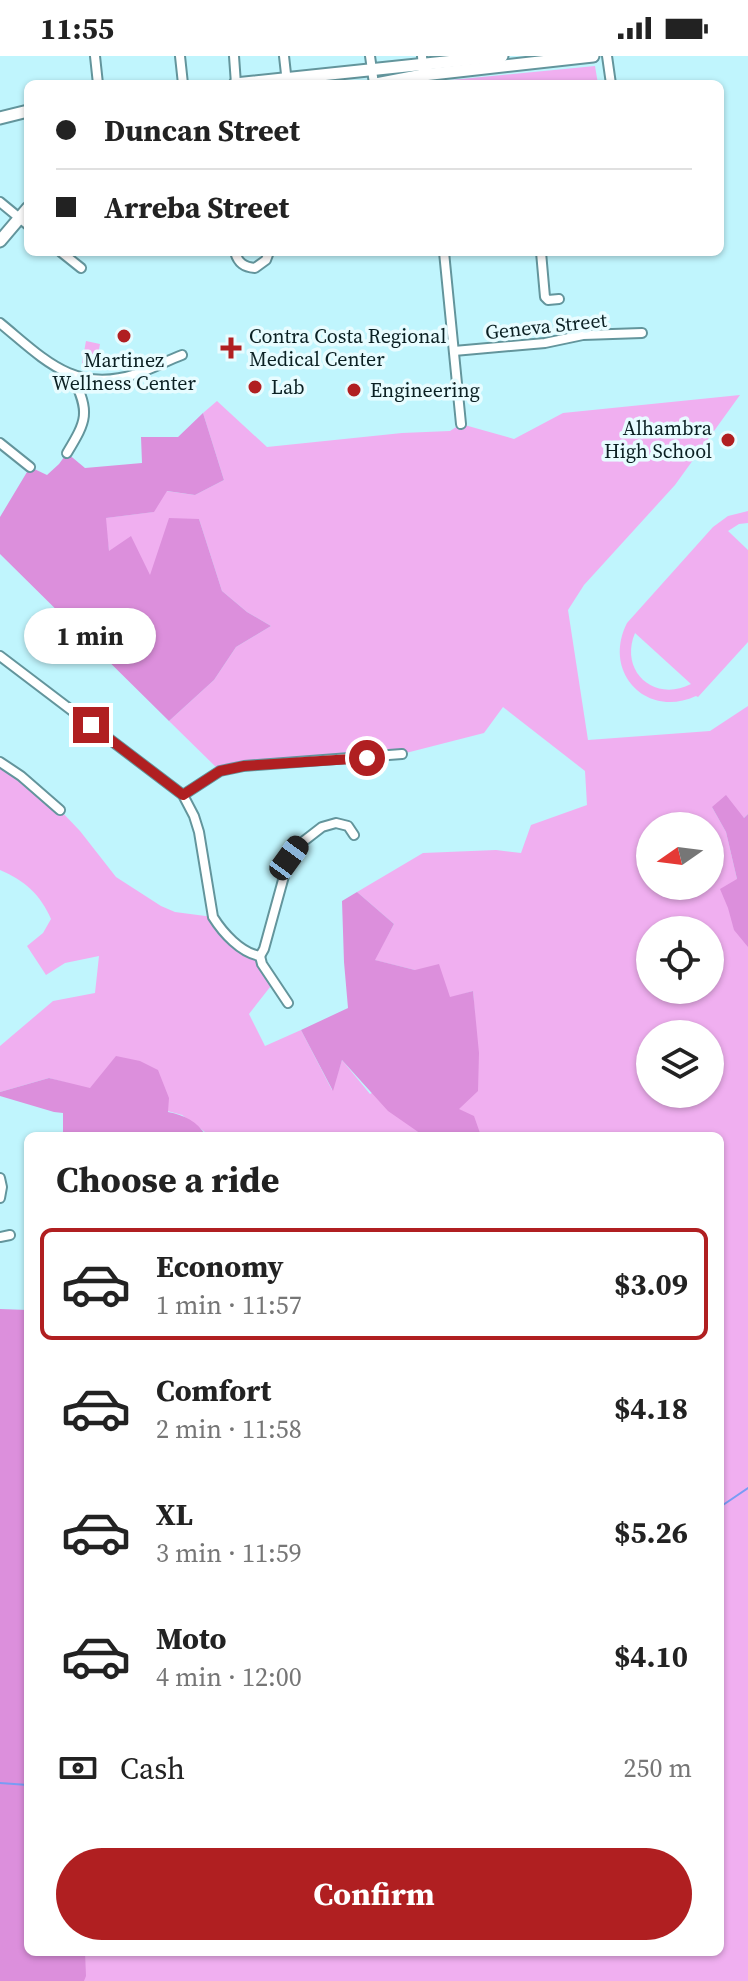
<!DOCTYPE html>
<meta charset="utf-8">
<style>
:root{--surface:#fff;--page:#f6f6f6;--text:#222;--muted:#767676;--line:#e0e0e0;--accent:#b01f21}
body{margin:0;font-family:"Source Serif 4",serif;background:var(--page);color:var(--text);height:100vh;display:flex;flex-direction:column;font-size:30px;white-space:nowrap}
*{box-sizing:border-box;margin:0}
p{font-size:26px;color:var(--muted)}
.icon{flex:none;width:44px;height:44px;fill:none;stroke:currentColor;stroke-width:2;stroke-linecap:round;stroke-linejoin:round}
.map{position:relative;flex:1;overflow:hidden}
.details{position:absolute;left:24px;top:1076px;width:700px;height:824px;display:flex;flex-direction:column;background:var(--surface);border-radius:12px;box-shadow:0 2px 6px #0004}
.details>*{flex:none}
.banner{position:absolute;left:24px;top:24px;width:700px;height:176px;border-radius:12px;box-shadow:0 2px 6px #0004;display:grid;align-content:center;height:176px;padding:0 32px;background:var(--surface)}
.needle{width:52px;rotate:256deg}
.controls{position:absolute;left:636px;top:756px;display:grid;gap:16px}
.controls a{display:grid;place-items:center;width:88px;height:88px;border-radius:50%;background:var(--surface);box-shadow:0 2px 6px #0004;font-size:40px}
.end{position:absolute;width:36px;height:36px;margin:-18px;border:10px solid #b01f21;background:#fff;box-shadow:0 0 0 4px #fff}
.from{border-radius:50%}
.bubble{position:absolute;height:56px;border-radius:28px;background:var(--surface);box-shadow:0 2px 6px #0004;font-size:26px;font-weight:700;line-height:56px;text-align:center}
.car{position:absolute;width:24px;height:48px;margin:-24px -12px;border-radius:10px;box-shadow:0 0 6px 2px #0007;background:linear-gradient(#222 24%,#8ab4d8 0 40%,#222 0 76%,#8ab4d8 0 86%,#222 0)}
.banner b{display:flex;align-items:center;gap:28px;height:76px;font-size:30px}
.banner b+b{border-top:2px solid var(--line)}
.banner i{width:20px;height:20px;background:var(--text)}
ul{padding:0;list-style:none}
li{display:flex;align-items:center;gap:24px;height:112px;margin:0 16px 12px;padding:0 16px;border:4px solid transparent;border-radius:12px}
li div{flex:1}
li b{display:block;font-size:30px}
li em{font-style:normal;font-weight:700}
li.on{border-color:var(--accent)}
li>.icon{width:72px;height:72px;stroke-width:1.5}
h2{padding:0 32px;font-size:36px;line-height:96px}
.pay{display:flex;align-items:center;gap:20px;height:88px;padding:0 32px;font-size:30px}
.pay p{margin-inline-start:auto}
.primary-button{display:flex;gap:16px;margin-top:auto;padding:16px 32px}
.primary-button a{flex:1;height:92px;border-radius:48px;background:var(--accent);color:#fff;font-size:32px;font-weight:700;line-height:92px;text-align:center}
.status{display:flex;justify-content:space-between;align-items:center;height:56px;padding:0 40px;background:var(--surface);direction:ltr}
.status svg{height:22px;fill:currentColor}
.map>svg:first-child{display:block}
.green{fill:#f0aff0;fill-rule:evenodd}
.forest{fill:#dc8fdc}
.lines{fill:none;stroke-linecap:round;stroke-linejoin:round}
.stream{stroke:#799cf4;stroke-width:2}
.street-casing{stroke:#63959c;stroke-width:12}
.secondary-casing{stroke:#63959c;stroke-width:15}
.street{stroke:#fff;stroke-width:8}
.secondary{stroke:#fff;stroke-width:11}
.route{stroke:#b01f21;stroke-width:10}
.poi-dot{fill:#b01f21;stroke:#e7fcff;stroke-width:3}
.labels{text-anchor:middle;stroke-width:7;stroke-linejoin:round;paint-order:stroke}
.street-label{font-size:20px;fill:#0b2023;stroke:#e7fcff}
.poi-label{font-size:20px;fill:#0b2023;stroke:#e7fcff;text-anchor:start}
</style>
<div class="status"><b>11:55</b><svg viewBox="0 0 49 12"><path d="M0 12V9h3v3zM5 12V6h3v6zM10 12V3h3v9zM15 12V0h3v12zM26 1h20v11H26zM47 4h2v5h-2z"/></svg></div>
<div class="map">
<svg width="748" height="1925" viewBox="0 0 748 1925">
<rect width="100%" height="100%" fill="#c0f5fd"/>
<g class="green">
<path d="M595,10l3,18h-149l2,-4z"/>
<path d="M86,285l14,3 -4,22 -14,-3z"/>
<path d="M740,339l-65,90 -91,100 -16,25 20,130 122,-9 38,-25v108l-4,4 -32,-11 14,25 11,47 11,-6v1108h-748v-29h720v-816h-514l-1,-4 -23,-17 -133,-37 -49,14v-46l53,-45 42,-8 4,-37 -34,7 -19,12 -19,-29 16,-13 8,-14c-10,-24 -27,-39 -51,-49v-108l60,48 20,21 36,46 45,29 14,6 38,5 27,29 20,10 14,26 -25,32 16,32 36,-16 31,60 10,-30 28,34 106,-62 -3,-41 -23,7 -35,-28 -41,-10 20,-36 -37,-32 66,-39 73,-3 25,3 10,-28 56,-20 -2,-34 -82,-64 -19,26 -82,21 -182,17 -51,-50 45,-41 22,-33 35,-21 -24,-14 -25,-21 -23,-72 -49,57 -41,-24 -4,-34 48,-6 13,-21 29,4 29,-15 -21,-67 14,-12 50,46 135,-14 48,-2 11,-7 53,15 49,-26zM650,770h60v60h-60zM650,874h60v60h-60zM650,978h60v60h-60z"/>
<path d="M748,455v12l-9,1 -11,7 20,19v92l-50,55 -2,-1c-50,23 -94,-24 -69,-73l86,-96 15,-11zM635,577l56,51c-37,19 -72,-13 -56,-51z"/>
</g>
<g class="forest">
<path d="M203,357l21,67 -29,15 -28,-4 -13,21 -48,6 3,33 22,-15 19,39 19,-57 30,1 23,72 25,21 24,14 -35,21 -22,33 -45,41 -169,-167v-37l30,-50 17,8 12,-11 8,-11 18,15 57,-5 -1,-26h37z"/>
<path d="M726,739l18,23 4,-4v133l-14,-17 -6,-22 -8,-19 17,-10 -11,-47 -14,-25z"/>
<path d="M357,836l37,32 -19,36 40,10 24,-6 11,33 23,-6 6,62 -1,38 -19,18 15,7 7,20h-57l-36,-25 -46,-51 -9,31 -32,-61 47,-22 -4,-46 -2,-61z"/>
<path d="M116,1000l24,5 18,9 11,28 -1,14c16,3 29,9 38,24h-143v-23l-9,-1 -54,-16v-4l49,-14 41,10z"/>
<path d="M0,1253l28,1v642h57l1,24 -2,5h-84z"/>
</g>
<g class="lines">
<g class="stream">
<path d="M720,1451l28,-19"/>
<path d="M0,1727l28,2"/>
</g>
<g class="street-casing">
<g id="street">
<path d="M95,0l3,28"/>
<path d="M180,0l3,28"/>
<path d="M234,0l2,28"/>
<path d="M284,0l3,27"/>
<path d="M370,0l4,28"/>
<path d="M422,0l2,28"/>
<path d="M607,0l4,28"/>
<path d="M0,146l28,23"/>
<path d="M61,196l20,16"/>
<path d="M235,196c3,11 9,15 20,16l11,-8 3,-8"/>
<path d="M444,196l17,172"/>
<path d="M541,196l4,45 3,3 11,-1"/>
<path d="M0,267c44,36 74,71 136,51 16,-5 30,-13 46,-19"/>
<path d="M454,295l91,-8 38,-8 59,-2"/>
<path d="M0,387l30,24"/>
<path d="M67,397c20,-33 23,-40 6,-76"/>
<path d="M0,600l183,139 11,21 5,16 14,85c10,16 28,36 47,39l4,-7 25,-91 11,-14 22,-17 14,-4 12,3 6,9"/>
<path d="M0,706l21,14 39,34"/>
<path d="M183,739l37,-24 24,-5 158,-12"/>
<path d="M260,900l2,8 26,39"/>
<path d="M0,1122l2,9 -2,11"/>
<path d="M0,1181l10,-2"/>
</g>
</g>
<g class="secondary-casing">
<g id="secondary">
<path d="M235,28l267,-28"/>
<path d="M376,28l47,-9 170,-19"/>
<path d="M0,62l28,-7"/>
<path d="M0,185l28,-33"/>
</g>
</g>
<use href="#street" class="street"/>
<use href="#secondary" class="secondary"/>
</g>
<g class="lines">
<path class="route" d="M91,669l92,70 37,-24 24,-5 123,-8"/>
</g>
<g class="poi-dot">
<circle cx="124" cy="280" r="8"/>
<path d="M227 280h8v8h8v8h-8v8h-8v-8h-8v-8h8z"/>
<circle cx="255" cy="331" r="8"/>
<circle cx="354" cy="334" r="8"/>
<circle cx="728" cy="384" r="8"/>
</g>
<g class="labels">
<g class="street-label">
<text transform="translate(546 270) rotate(-6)" y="7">Geneva Street</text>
</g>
<g class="poi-label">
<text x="249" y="287">Contra Costa Regional<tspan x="249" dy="23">Medical Center</tspan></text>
<text x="124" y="311" text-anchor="middle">Martinez<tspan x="124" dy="23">Wellness Center</tspan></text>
<text x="271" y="338">Lab</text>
<text x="370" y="341">Engineering</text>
<text x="712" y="379" text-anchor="end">Alhambra<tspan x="712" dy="23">High School</tspan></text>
</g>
</g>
</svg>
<div class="controls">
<a><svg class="needle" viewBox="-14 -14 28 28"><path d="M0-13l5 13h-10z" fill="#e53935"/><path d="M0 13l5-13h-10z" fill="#767676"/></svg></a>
<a><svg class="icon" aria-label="locate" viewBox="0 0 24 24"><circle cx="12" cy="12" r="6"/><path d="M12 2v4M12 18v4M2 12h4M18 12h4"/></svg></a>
<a><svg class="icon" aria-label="layers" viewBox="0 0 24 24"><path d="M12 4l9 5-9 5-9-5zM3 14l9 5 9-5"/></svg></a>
</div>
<i class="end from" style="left:367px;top:702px"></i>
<i class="end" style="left:91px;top:669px"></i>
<div class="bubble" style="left:24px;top:552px;width:132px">1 min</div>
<i class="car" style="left:289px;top:802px;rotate:36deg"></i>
<div class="banner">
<b><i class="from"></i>Duncan Street</b>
<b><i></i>Arreba Street</b>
</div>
<section class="details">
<h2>Choose a ride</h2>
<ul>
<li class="on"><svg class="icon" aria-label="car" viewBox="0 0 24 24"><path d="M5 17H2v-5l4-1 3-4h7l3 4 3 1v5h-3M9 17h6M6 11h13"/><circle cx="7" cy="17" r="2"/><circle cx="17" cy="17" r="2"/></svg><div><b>Economy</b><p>1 min · 11:57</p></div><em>$3.09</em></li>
<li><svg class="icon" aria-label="car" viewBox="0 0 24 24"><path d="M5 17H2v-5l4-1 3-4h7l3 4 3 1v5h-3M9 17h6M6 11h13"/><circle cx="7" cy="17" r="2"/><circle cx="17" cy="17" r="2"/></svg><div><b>Comfort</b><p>2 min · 11:58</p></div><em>$4.18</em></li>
<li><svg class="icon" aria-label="car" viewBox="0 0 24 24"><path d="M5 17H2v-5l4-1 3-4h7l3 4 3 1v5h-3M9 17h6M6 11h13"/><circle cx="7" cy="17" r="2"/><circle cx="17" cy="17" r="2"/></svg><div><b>XL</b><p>3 min · 11:59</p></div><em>$5.26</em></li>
<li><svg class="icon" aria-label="car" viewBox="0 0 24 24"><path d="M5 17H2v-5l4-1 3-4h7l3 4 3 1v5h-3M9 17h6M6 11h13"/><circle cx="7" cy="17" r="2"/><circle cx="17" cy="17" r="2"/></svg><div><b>Moto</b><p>4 min · 12:00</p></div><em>$4.10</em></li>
</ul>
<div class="pay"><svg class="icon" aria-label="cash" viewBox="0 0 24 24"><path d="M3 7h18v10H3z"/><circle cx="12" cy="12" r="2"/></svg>Cash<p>250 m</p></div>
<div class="primary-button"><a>Confirm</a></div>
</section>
</div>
